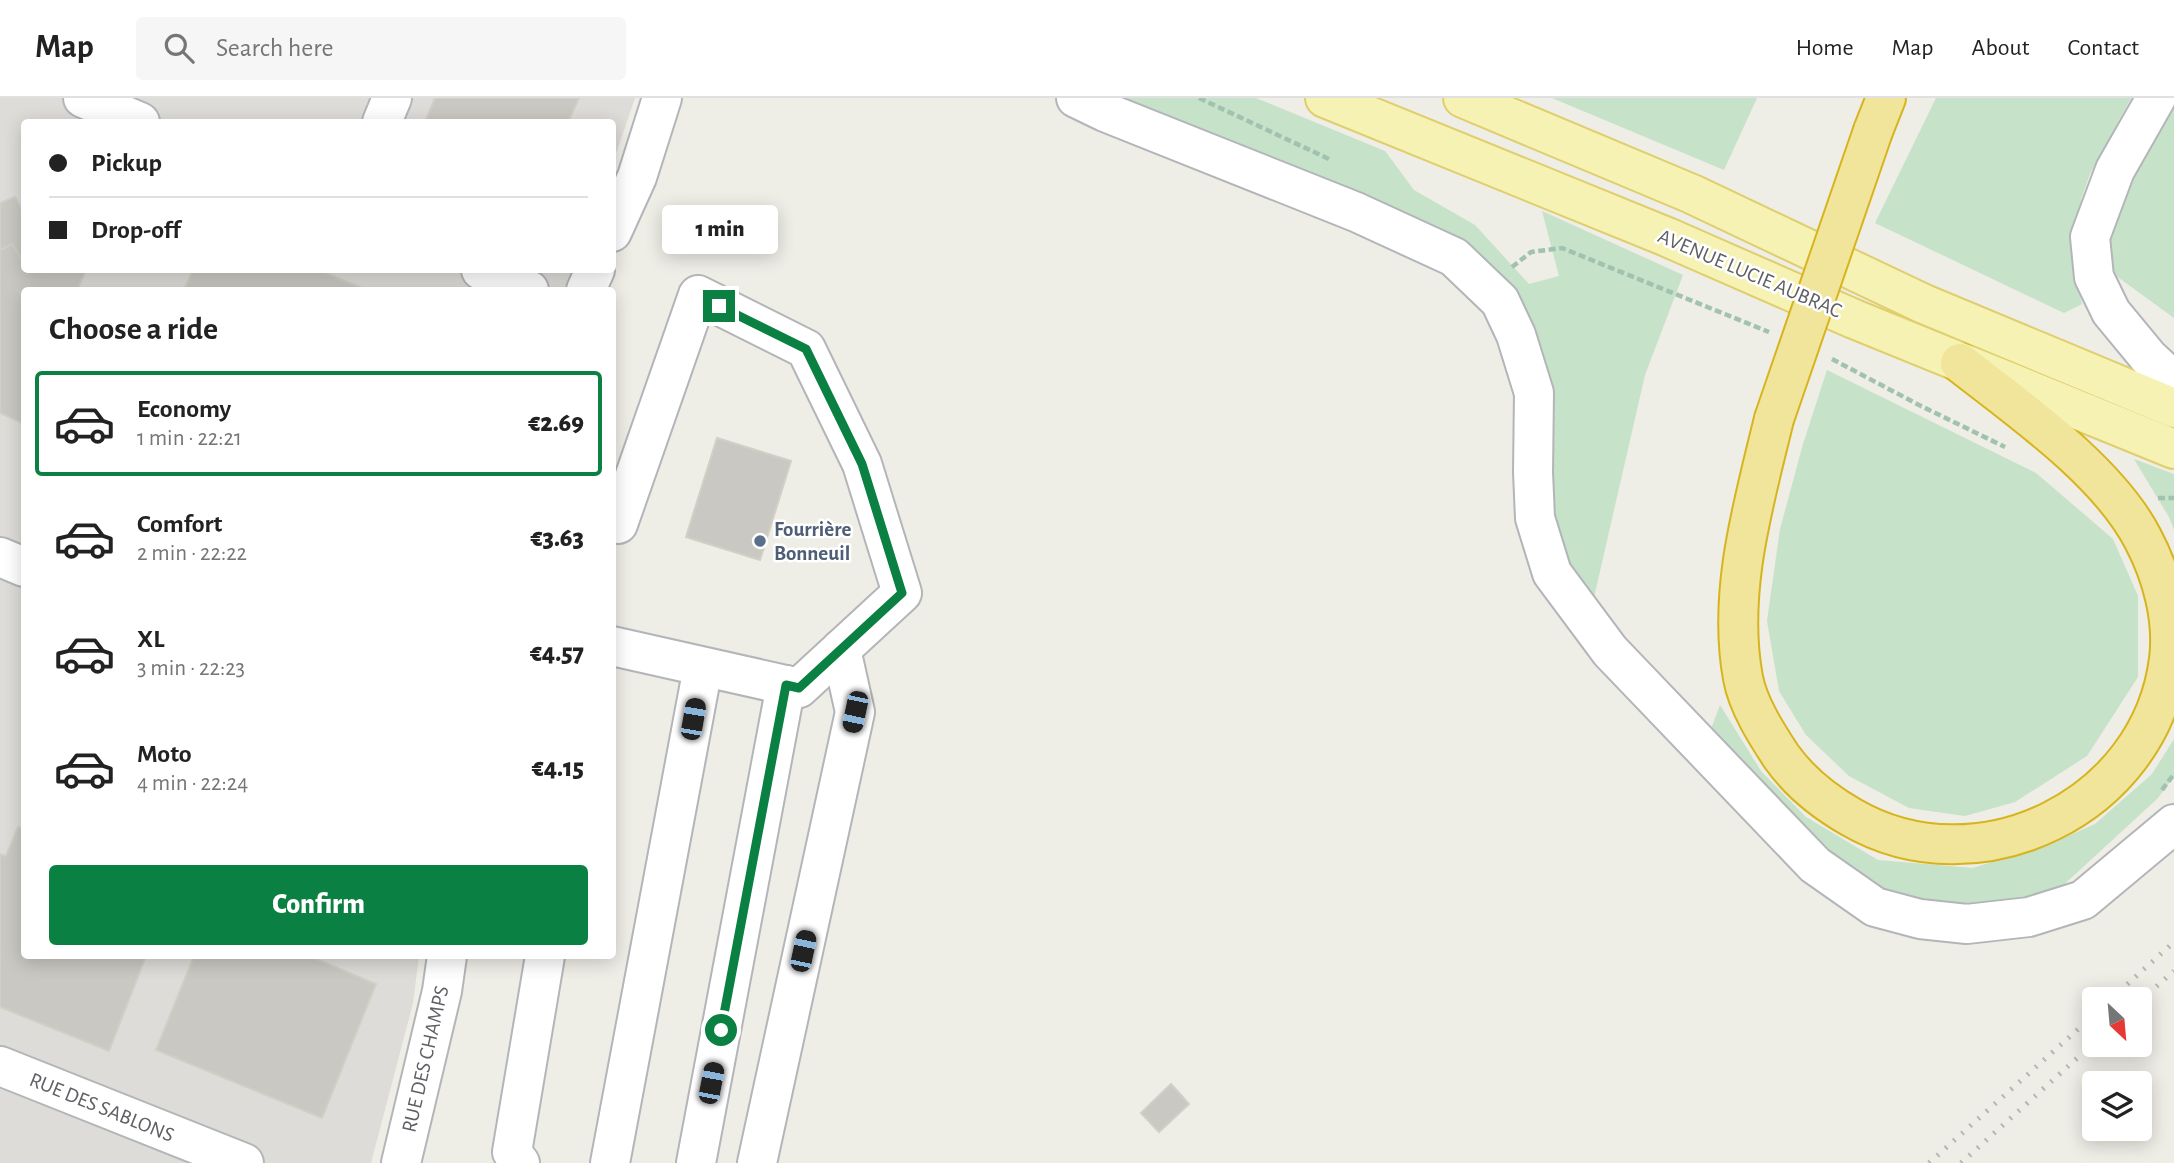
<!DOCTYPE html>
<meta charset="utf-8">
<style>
:root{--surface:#fff;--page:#f6f6f6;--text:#222;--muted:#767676;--line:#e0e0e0;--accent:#0b8043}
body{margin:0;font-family:"Alegreya Sans",sans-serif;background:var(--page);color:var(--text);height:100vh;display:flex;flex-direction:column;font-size:26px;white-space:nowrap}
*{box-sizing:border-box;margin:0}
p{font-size:23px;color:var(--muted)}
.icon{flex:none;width:38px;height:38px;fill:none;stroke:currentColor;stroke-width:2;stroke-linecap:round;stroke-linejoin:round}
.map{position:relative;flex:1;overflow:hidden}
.details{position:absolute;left:21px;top:189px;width:595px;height:672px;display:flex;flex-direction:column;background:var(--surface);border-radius:7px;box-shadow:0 4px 18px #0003}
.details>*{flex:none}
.top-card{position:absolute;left:21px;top:21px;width:595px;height:154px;border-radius:7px;box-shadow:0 4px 18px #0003;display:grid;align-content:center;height:154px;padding:0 28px;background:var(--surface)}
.needle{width:46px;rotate:154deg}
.fabs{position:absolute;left:2082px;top:889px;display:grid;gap:14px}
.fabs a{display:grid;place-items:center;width:70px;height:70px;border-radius:7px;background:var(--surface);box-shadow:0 4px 18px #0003;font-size:35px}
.end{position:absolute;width:32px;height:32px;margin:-16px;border:9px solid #0b8043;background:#fff;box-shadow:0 0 0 4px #fff}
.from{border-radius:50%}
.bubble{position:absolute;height:49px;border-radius:7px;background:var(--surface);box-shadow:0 4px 18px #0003;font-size:23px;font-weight:800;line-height:49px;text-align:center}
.car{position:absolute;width:21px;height:42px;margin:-21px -10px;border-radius:9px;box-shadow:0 0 5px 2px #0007;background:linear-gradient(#222 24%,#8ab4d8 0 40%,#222 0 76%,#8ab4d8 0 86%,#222 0)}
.top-card b{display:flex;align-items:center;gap:24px;height:66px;font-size:26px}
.top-card b+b{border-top:2px solid var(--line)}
.top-card i{width:18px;height:18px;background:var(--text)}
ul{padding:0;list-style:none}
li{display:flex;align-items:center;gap:21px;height:105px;margin:0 14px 10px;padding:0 14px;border:4px solid transparent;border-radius:7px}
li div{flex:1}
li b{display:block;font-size:26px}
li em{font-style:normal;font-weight:800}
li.active{border-color:var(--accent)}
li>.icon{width:63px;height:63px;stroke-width:1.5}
h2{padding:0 28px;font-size:32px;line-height:84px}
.cta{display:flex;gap:14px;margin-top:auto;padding:14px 28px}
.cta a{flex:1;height:80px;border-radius:7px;background:var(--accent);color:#fff;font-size:28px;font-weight:800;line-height:80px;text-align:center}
header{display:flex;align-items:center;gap:42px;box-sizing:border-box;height:98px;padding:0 35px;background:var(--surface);border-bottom:2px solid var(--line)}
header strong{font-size:33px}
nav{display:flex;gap:38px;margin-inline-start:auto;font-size:24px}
.search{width:490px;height:63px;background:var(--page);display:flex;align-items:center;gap:18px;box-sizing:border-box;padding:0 24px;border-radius:7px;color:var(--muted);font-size:26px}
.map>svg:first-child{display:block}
.industrial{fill:#dddcd8}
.green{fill:#c6e2c9}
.building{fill:#c9c8c2;stroke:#d2cfc5;stroke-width:2}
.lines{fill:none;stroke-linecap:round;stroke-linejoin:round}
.minor-casing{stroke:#b3b5b9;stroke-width:42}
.major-casing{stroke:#e0ce6d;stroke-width:42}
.highway-casing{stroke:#d7b41d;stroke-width:42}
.path{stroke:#a0c2ae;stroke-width:4.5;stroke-dasharray:7 3.5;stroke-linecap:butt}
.minor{stroke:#fff;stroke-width:38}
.major{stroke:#f5f2b4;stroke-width:38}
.highway{stroke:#f0e59b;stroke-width:38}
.rail{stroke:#b5b6b6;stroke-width:5;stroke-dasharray:2 9;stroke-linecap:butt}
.highway-bridge-casing{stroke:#d7b41d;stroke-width:42;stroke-linecap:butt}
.highway-bridge{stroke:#f0e59b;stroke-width:38}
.route{stroke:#0b8043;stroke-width:9}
.service-dot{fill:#5c6f8a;stroke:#fff;stroke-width:2.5}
.labels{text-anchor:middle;stroke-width:5;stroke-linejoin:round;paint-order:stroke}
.street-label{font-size:21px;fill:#5e6064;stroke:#fff}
.service-label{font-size:21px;font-weight:bold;fill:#4e5e75;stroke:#fff;text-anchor:start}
</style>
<header>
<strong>Map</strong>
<div class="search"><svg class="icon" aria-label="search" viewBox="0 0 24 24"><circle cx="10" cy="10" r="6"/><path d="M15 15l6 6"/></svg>Search here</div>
<nav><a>Home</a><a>Map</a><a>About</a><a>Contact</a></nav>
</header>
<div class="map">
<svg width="2174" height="1065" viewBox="0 0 2174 1065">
<rect width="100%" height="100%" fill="#eeede6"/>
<path class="industrial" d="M0,0h635l-22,64 -1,-40h-588v148h551l-8,20h-543v666h395l-6,47 -42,160h-371z"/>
<g class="green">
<path d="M1109,0h147l129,53 29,39 61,35 54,59 30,-8 -17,-65 141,64 -38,100 -53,231 -32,-45 -42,-260z"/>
<path d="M1552,0h205l-33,72z"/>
<path d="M1936,0h195l-41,76 -9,25 -4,85 5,20 -18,9 -189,-90z"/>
<path d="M2174,0v220l-70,-51 14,-70z"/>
<path d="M1827,272l209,103 77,66 25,57v81l-51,79 -72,46 -50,14 -56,-8 -60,-32 -43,-41 -27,-44 -12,-70 13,-92 23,-85z"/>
<path d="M2134,361l40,15v56l-5,-13z"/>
<path d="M1720,607l41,66 45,46 72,43 95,8 84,-27 38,-17 57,-50 22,-35v37l-16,22 -101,93 -53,17 -35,1 -79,-11 -54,-36 -127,-128z"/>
</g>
<g class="building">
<path d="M435,0h144l-11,24h-143z"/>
<path d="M15,99l9,17v44l-2,2 -10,-16 -12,6v-47z"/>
<path d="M12,146l10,16 2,-2v12h62l-9,20h-53v134l-24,-11v-163z"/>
<path d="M193,172h125l49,20h-183z"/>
<path d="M717,340l74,23 -31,99 -74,-23z"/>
<path d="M18,729l6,2v127h122l-37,95 -109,-44v-153l6,2z"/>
<path d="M194,858h115l67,28 -54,134 -166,-68z"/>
<path d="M1171,986l18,20 -30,28 -18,-19z"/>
</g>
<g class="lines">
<g class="minor-casing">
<g id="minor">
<path d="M83,0l57,24"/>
<path d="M1076,0l29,14 251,100 98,45 46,44 16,34 18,58 -1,79 2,46 17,55 58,78 205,214 60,42 45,12 47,5 62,-7 54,-17 91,-76"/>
<path d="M2156,0l-41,72 -25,67 4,40 17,35 38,46 25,23"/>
<path d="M382,24l10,-24"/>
<path d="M612,134l25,-55 25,-79"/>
<path d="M481,172l48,20"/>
<path d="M586,192l9,-20"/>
<path d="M0,459l24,10"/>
<path d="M612,548l187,42 103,-95 -40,-129 -56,-115 -108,-54 -80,229"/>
<path d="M0,968l244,97"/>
<path d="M401,1065l41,-172 5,-35"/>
<path d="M520,1065l-8,-11 33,-196"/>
<path d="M610,1065l93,-496"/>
<path d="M696,1065l90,-478"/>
<path d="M757,1065l98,-451 -14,-63"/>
</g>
</g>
<g class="major-casing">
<g id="major">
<path d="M1325,0l342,139 187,82 320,130"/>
<path d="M1463,0l229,96 232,110 250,104"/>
</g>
</g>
<g class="highway-casing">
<g id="highway">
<path d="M1873,33l13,-33"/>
<path d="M1774,321c-20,83 -47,173 -31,259 5,27 23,55 38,78 19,27 42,45 70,61 127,74 300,-10 318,-158 5,-40 -7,-84 -26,-120 -35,-68 -123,-129 -183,-176"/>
</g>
</g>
<g class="path">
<path d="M1199,0l132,62"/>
<path d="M1512,169l19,-15 31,-4 207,84"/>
<path d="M1832,261l87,46 86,42"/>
<path d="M2158,400h16"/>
<path d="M2162,692l12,-16"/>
</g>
<use href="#minor" class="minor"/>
<use href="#major" class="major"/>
<use href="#highway" class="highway"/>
<g class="rail">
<path d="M2111,901l63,-57"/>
<path d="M2140,903l34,-30"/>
<path d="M1929,1065l166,-149"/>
<path d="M1961,1065l134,-121"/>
</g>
<g class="highway-bridge-casing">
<path id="highway-bridge" d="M1774,321l99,-288"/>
</g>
<use href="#highway-bridge" class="highway-bridge"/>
</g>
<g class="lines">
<path class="route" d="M719,208l87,43 56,115 40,129 -103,95 -13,-3 -65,345"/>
</g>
<circle class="service-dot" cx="760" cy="443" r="7"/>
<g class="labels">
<g class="street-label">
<text transform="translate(1750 175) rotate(23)" y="7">AVENUE LUCIE AUBRAC</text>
<text transform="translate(425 961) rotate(-77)" y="7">RUE DES CHAMPS</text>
<text transform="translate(102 1009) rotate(22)" y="7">RUE DES SABLONS</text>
</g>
<g class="service-label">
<text x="774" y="438">Fourrière<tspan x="774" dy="24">Bonneuil</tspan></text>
</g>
</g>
</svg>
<div class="fabs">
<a><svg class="needle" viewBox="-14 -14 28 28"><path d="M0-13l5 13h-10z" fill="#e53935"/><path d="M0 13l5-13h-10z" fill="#767676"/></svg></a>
<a><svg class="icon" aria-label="layers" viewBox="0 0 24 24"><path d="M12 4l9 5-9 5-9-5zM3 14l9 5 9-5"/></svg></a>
</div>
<i class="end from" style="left:721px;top:932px"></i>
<i class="end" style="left:719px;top:208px"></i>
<div class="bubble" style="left:662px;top:107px;width:116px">1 min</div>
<i class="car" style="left:855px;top:614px;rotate:192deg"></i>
<i class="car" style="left:693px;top:621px;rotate:10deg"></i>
<i class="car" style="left:803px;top:853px;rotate:12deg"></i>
<i class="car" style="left:711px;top:985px;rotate:11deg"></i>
<div class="top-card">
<b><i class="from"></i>Pickup</b>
<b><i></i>Drop-off</b>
</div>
<section class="details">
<h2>Choose a ride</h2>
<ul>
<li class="active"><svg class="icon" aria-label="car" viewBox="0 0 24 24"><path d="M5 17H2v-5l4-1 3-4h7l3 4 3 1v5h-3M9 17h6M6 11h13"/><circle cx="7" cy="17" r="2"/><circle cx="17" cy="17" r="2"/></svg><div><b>Economy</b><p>1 min · 22:21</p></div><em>€2.69</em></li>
<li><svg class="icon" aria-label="car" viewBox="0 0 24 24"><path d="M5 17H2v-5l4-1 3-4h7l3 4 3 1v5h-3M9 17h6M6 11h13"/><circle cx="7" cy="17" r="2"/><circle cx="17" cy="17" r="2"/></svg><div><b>Comfort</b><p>2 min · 22:22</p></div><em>€3.63</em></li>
<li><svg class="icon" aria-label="car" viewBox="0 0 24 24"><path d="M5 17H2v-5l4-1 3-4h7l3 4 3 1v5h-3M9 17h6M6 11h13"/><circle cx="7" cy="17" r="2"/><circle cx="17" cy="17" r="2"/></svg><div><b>XL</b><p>3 min · 22:23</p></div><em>€4.57</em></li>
<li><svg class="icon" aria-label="car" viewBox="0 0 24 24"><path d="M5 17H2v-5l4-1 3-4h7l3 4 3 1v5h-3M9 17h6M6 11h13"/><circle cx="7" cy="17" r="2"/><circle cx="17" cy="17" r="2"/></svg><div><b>Moto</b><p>4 min · 22:24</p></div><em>€4.15</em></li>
</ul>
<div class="cta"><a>Confirm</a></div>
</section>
</div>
